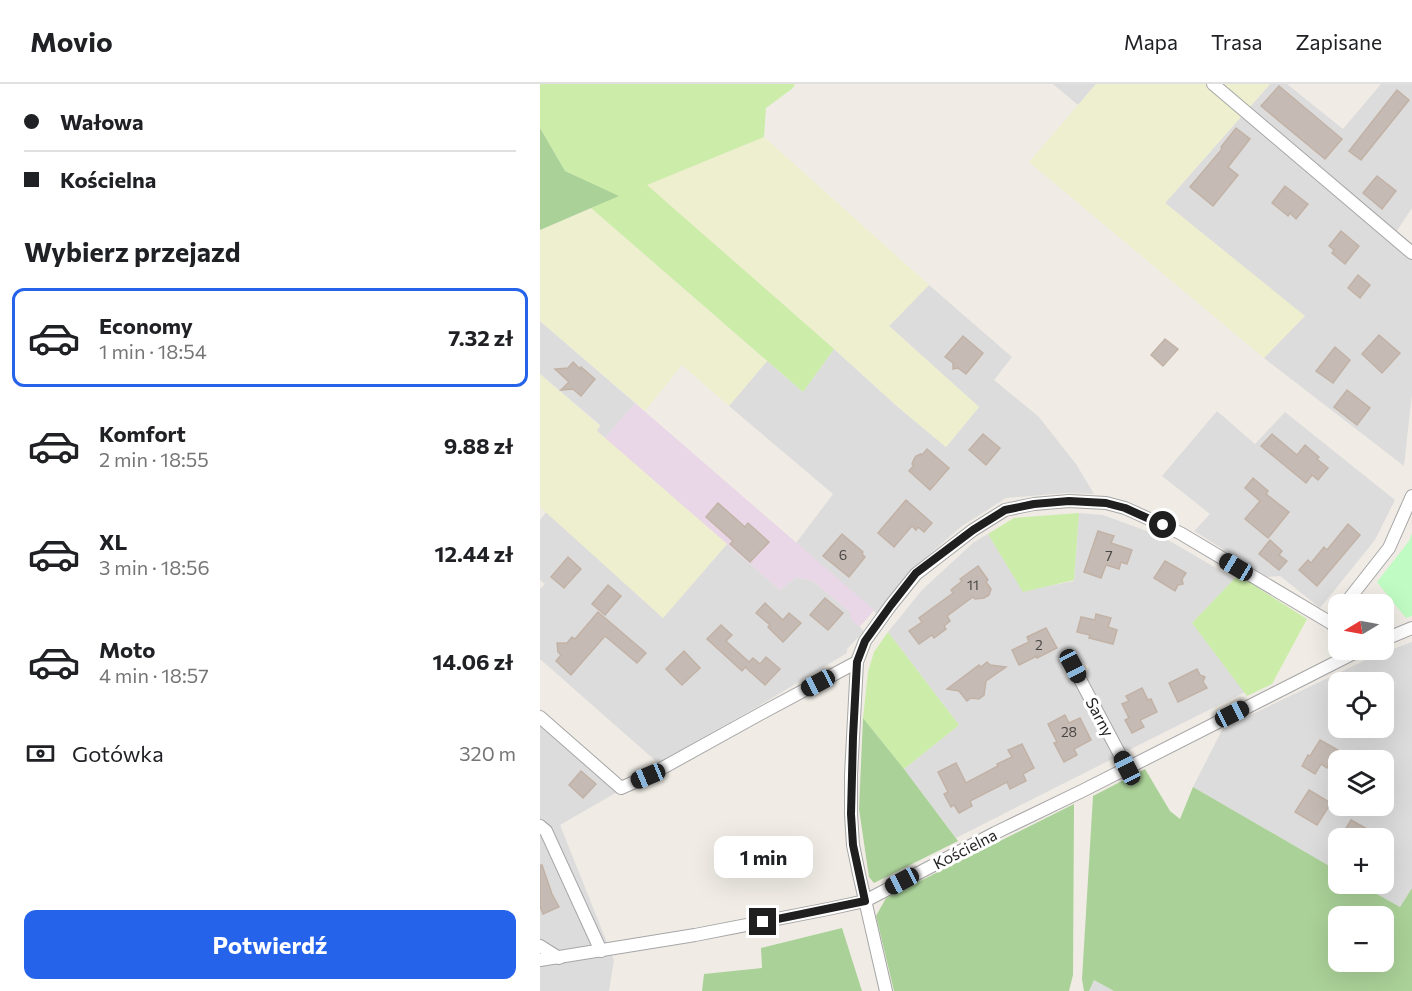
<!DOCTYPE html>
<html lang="pl">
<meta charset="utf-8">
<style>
:root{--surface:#fff;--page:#f6f6f6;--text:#202124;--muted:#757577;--line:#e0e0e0;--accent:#2563eb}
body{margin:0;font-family:Commissioner,sans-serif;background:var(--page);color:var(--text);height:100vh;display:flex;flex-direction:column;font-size:22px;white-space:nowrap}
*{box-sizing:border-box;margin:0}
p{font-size:20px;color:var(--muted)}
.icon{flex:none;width:33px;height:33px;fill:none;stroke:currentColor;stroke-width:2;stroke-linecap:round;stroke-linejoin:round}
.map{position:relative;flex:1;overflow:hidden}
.details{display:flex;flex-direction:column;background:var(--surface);width:540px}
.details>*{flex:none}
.guide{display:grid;align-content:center;height:132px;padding:0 24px;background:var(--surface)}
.needle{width:39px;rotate:260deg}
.buttons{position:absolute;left:788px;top:510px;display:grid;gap:12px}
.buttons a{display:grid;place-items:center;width:66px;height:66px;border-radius:12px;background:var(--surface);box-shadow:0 6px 24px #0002;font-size:30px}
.end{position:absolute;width:27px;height:27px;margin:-14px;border:8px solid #1f1f1f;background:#fff;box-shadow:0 0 0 3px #fff}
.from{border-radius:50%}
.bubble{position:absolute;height:42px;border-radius:12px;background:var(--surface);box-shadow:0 6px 24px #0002;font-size:20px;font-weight:700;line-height:42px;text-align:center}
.car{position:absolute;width:18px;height:36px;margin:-18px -9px;border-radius:8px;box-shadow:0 0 4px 2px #0007;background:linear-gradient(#222 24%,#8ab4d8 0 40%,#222 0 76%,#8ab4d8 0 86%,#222 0)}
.guide b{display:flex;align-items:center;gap:21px;height:57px;font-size:22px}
.guide b+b{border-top:2px solid var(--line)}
.guide i{width:15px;height:15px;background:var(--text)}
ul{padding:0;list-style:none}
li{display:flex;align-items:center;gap:18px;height:99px;margin:0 12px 9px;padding:0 12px;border:3px solid transparent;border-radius:12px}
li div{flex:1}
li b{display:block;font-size:22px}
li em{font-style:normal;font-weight:700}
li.active{border-color:var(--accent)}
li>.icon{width:54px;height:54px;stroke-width:1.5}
h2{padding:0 24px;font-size:27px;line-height:72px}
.pay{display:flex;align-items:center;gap:15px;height:66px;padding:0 24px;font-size:22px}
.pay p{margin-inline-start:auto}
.cta{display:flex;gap:12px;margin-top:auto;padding:12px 24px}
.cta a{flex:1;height:69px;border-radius:12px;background:var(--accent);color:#fff;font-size:24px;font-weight:700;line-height:69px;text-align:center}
header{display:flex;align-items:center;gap:36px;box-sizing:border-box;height:84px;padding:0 30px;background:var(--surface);border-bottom:2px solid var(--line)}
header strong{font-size:28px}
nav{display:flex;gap:33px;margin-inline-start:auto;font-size:21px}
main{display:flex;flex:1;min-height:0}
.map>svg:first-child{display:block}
.residential{fill:#dddcdc;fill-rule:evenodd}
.industrial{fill:#e9d6e6}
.farmland{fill:#eeefcf}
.grass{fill:#cceca9}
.forest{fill:#aad198;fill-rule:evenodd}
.park{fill:#c0fbc3}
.building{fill:#c5bbb4;stroke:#c2b2a6;stroke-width:1.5}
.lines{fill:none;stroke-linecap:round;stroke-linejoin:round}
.street-casing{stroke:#a6a6a6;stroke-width:14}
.street{stroke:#fff;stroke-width:12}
.route{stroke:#1f1f1f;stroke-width:8}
.labels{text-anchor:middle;stroke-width:6;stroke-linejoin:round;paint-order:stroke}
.number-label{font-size:14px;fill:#484644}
.street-label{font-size:16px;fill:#1f1f1f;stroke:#fff}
</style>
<header>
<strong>Movio</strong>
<nav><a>Mapa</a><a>Trasa</a><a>Zapisane</a></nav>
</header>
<main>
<section class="details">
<div class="guide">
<b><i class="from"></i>Wałowa</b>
<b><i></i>Kościelna</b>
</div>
<h2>Wybierz przejazd</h2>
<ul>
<li class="active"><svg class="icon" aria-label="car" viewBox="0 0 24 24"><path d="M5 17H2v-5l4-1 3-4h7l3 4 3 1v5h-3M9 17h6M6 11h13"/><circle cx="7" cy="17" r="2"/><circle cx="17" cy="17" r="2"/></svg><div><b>Economy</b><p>1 min · 18:54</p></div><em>7.32 zł</em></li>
<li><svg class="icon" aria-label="car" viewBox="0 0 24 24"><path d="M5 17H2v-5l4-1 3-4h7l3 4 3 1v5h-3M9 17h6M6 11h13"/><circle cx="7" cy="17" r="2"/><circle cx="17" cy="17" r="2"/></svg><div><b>Komfort</b><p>2 min · 18:55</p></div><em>9.88 zł</em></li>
<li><svg class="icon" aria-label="car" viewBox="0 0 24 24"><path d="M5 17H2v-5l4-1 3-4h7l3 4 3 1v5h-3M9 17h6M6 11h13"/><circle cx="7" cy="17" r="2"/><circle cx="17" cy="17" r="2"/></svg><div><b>XL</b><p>3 min · 18:56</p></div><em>12.44 zł</em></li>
<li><svg class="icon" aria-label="car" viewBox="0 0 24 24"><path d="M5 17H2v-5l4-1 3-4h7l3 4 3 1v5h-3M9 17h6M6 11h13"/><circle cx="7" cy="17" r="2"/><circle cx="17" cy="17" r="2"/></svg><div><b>Moto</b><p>4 min · 18:57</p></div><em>14.06 zł</em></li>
</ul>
<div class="pay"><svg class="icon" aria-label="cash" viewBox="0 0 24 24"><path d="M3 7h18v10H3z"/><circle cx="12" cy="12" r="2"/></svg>Gotówka<p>320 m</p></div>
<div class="cta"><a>Potwierdź</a></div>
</section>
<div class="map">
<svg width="872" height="907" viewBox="0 0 872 907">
<rect width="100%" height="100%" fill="#f0ece5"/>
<g class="residential">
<path d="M513,0h43l-18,21z"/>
<path d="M730,0h17l56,45 38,-45h31v124l-21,32 21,19v135l-8,72 -140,-108 40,-42 -139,-113z"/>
<path d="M389,201l83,72 -18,23 45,37 37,47 18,30 -28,-1 -60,5 -44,28 -45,39 -40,49 -81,-71 37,-49 -104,-88 38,-45 36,31 31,-43 64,58 48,40 33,-40 -90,-81z"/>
<path d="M0,237l95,82 -30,35 -9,-8 4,-5 -60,-51z"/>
<path d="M677,327l38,33 30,-32 110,88 -20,40 -55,68 -40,-32 -13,1 -73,-46 16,-17 -48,-38z"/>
<path d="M6,428l117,106 64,-74 53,46 16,-13 17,4 37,31 2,7 12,12 -17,18v4l-90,54 -99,56 -118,-104v-70l5,-5 -5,-4v-60z"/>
<path d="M539,429l24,2 60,22 72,42 -43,44 53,69 -120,60 -39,-77 3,-9 -12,-7 -15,9 5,10 9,3 38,77 -158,80 -52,-69 55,-44 -71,-93 34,-42 52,-48 14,-8 35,57 51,-10z"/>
<path d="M872,558v246l-12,19 -41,-23h24v-46h-45v33l-145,-84 30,-59 149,-71zM798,598h45v46h-45zM798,676h45v46h-45z"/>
<path d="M0,636l79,71 -59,34 54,135 -5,31h-69z"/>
<path d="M554,896l20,11h-25z"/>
</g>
<path class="industrial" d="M95,319l239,207 -9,11 -6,6 -8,-8 -1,-7 -37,-31 -17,-4 -16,13 -175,-152z"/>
<g class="farmland">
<path d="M556,0h174l-105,119 140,113 -41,42 -235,-196z"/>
<path d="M224,53l165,148 -40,41 90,81 -33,40 -48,-40 -64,-58 -188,-164z"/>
<path d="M51,124l176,153 -38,45 -47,-41 -37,46 -105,-90v-91z"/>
<path d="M0,290l60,52 -3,5 130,113 -64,74 -123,-111z"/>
</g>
<g class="grass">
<path d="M0,0h255l-2,4 -27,20 -2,29 -117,48 187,164 -31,43 -212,-184 27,-12 -53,-25 -25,-43z"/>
<path d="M539,429l-5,67 -51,12 -35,-58 26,-16z"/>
<path d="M698,491l69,44 -35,65 -25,12 -55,-73z"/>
<path d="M348,548l71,93 -55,44 -41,-51 5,-46 6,-20z"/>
</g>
<g class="forest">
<path d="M0,44l25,43 54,25 -79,34z"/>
<path d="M323,634l41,51 54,72 -84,42 -5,-6 -10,-68z"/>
<path d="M605,685l25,42 10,8 13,-32 145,84v13h21l41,23 12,-19v103h-298l-20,-11 -5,11h-5l-2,-12 11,-183zM798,832h45v46h-45z"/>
<path d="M534,720l-1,171 -4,16h-175l-18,-75 10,-18z"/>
<path d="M302,844l20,63h-160l2,-17 58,-6 -1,-20z"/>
</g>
<path class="park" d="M872,449v83l-6,2 -29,-36 32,-41z"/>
<g class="building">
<path d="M739,2l63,53 -17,20 -64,-53z"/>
<path d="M857,6l12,10 -48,60 -12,-9z"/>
<path d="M696,44l14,11 -22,28 10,8 -25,31 -23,-19 32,-38 -1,-2z"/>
<path d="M837,92l19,15 -14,18 -19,-16z"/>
<path d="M745,102l23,18 -12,15 -6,-6 -2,3 -16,-13z"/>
<path d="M801,147l18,15 -14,18 -13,-11 2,-3 -5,-4z"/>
<path d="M818,191l12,10 -10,13 -12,-10z"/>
<path d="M839,251l21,18 -18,20 -20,-19z"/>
<path d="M423,252l20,17 -17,21 -8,-6 -5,1v-6l-8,-6z"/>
<path d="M625,255l13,10 -15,17 -12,-11z"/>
<path d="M795,263l15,13 -17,23 -17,-12z"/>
<path d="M33,278l7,7 1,-2 14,12 -14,17 -8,-7 -12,1 8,-8 -14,-13 13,-1z"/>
<path d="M807,306l23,18 -13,17 -23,-18z"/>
<path d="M443,350l17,14 -14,17 -17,-15z"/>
<path d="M732,350l25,21 8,-10 14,12 -2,2 11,9 -10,12 -6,-5 -6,8 -45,-37z"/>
<path d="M387,365l22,19 -19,22 -21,-19 5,-6 -2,-1 2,-5 2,-3 5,-2 1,1z"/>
<path d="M713,394l15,13 -2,3 23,18 -21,26 -23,-19 15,-18 -15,-13z"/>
<path d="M366,416l26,23 -8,9 -6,-5 -2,3 -4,-4 -18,21 -16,-14z"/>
<path d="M178,419l27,24 3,-4 21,19 -19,20 -20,-18 3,-3 -27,-24z"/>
<path d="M808,440l12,11 -43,51 -18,-16 9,-10 3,3 13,-16 3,3z"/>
<path d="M558,447l16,5 -3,7 21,7 -5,14 -6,-2 -2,7 -13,-4 -5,13 -17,-6z"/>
<path d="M302,450l21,18 -1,2 3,3 -16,20 -26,-21z"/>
<path d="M730,456l12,11 -3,4 8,6 -8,9 -20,-16z"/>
<path d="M28,473l13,12 -17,19 -13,-11z"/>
<path d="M625,477l21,12 -4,6 1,5 -5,1 -3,6 -21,-13z"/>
<path d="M438,482l10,14 -2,2 5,7 -2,6 -5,3 -9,1 -2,-2 -26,19 3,5 -6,5 2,3 -12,9 -2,-3 -13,9 -10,-13 13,-9 -3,-4 34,-25 -2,-3 11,-9 -2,-2z"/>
<path d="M68,501l13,11 -16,19 -13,-11z"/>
<path d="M285,514l18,15 -15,17 -18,-15z"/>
<path d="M225,519l18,17 6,-7 12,10 -18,19 -15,-15 2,-2 -14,-12z"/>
<path d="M58,528l48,41 -9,10 -32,-27 -34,39 -15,-14 5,-6 -3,-3 -1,-9h10l5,-6 3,2z"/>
<path d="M556,530l15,4 -3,9 9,3 -4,14 -24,-6 1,-3 -13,-3 4,-15 14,3z"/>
<path d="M181,541l11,10 -6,6 23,21 4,-4 7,6 6,-7 14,12 -15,16 -20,-18 -3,4 -35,-32z"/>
<path d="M506,544l11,20 -20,10v-2l-18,9 -7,-15 17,-8 -2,-5z"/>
<path d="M144,567l16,17 -18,17 -16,-16z"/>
<path d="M447,578l3,3 16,2 -20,14 -2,14 -5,4 -8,-1 -4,3 -8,-10 -12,-2 32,-24 2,2z"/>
<path d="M657,585l3,6 5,2 -2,5 4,6 -29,14 -9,-19z"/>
<path d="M602,604l6,12 3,-1 6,13 -17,8 4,7 -12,6 -7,-13 4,-2 -7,-14 7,-3 -3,-5z"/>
<path d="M525,631l4,8 11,-5 11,22 -17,9 3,6 -13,7 -10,-19 3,-1 -9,-18z"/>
<path d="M780,656l18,10 -11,18 -6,-4 -6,10 -13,-8 6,-11 2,1z"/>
<path d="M482,660l12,24 -11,6 3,7 -16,8 -3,-7 -37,19 2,5 -13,7 -5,-8 -3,2 -7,-13 4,-2 -10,-20 18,-9 10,20 32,-17 -1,-2 15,-7 -4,-7z"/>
<path d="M41,687l15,13 -13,14 -14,-13z"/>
<path d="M769,706l22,13 -14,22 -22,-13z"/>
<path d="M811,736l32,18h-43z"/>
<path d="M0,781h2l10,29 7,13 -16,7 -3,-8z"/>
</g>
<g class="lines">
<g class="street-casing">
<g id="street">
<path d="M673,0l199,169"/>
<path d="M805,520l44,-56 23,-52"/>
<path d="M843,556l29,-12"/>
<path d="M533,582l54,102"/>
<path d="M0,633l81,71 27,-12 112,-62 97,-52"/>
<path d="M0,742l6,5 55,120"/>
<path d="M0,862l19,12"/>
<path d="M0,876l155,-25 133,-26 37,-8 130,-68 87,-42 278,-141"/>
<path d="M346,907l-27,-117 -6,-29 -2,-31v-39l6,-113 8,-21 26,-36 25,-31 57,-44 32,-20 29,-6 35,-3 37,2 19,5 55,25 151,90 7,7"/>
</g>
</g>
<use href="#street" class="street"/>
</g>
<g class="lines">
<path class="route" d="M223,838l102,-21 -12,-56 -2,-31 2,-77 4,-75 8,-21 26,-36 25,-32 57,-43 32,-20 29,-6 35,-3 37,2 19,5 38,17"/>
</g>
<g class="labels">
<g class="number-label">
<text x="303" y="476">6</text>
<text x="569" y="477">7</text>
<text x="433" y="506">11</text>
<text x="499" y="566">2</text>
<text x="529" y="653">28</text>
</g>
<g class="street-label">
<text transform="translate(560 633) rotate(62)" y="6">Sarny</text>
<text transform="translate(425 765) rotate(-27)" y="6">Kościelna</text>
</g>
</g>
</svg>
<div class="buttons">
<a><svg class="needle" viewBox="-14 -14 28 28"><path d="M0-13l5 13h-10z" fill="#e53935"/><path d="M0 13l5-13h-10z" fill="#757577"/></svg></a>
<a><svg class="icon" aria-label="locate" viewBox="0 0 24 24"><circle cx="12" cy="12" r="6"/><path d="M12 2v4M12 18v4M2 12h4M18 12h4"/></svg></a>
<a><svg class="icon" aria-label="layers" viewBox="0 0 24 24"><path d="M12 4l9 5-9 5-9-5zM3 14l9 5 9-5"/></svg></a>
<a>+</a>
<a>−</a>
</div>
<i class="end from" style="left:623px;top:441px"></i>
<i class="end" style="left:223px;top:838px"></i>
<div class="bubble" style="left:174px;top:752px;width:99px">1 min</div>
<i class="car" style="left:696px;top:483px;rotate:301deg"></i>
<i class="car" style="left:533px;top:582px;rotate:152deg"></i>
<i class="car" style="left:278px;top:599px;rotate:242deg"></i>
<i class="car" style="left:692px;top:630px;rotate:63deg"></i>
<i class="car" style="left:587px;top:684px;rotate:333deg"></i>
<i class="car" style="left:108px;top:692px;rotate:247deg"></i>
<i class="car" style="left:362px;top:797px;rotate:242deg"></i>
</div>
</main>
